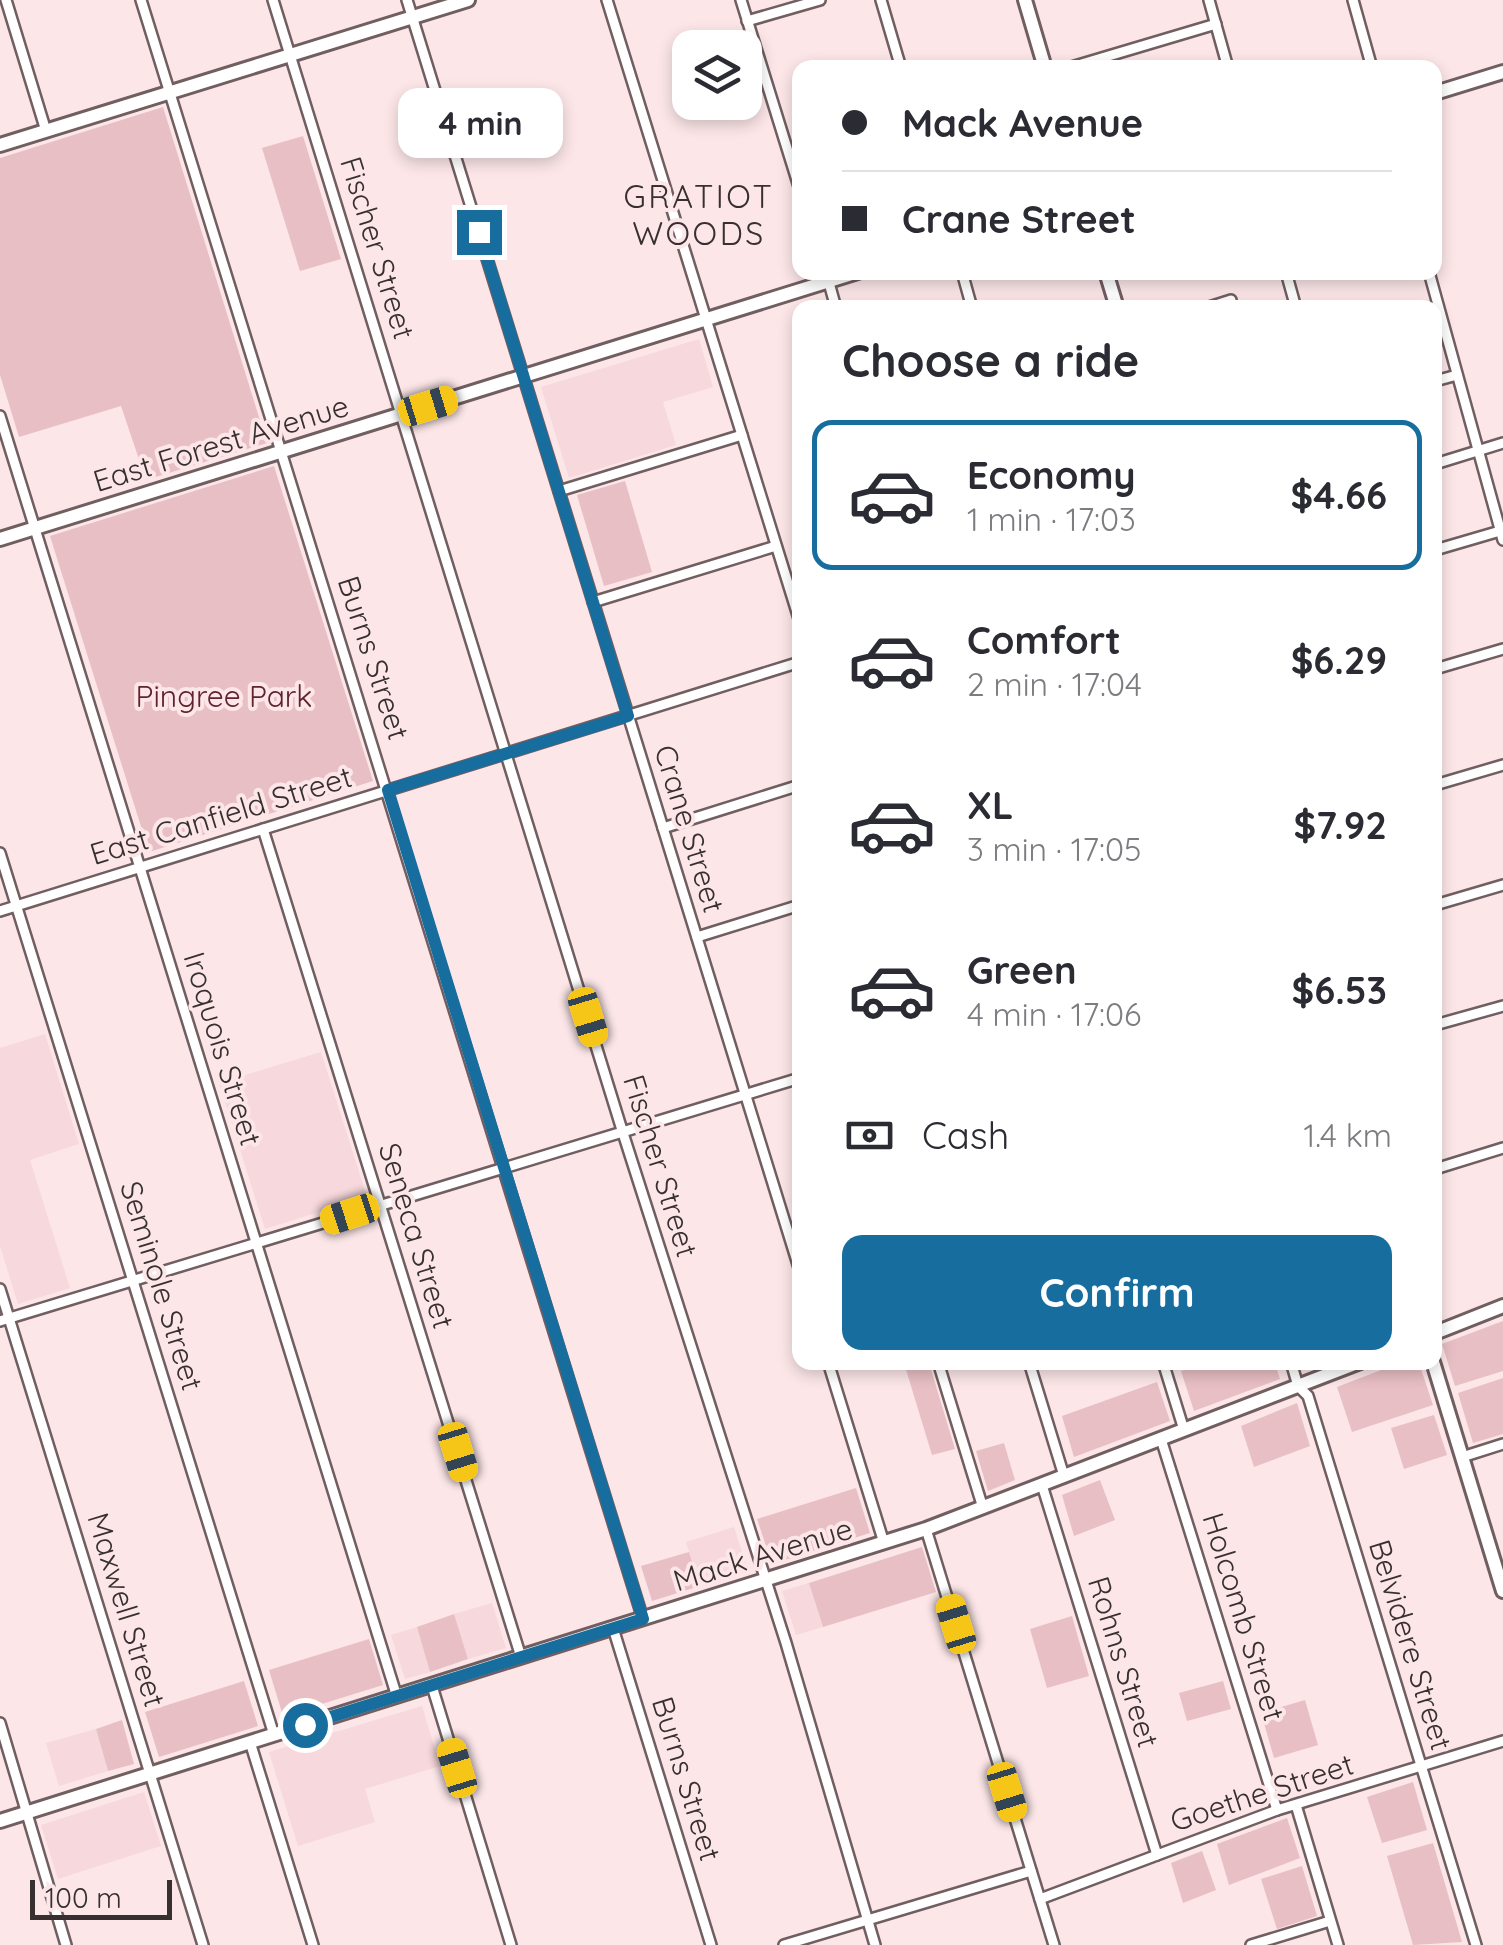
<!DOCTYPE html>
<meta charset="utf-8">
<style>
:root{--surface:#fff;--page:#f7f7f7;--text:#2b2b33;--muted:#7c7c81;--line:#e1e1e2;--accent:#176e9e}
body{margin:0;font-family:Quicksand,sans-serif;background:var(--page);color:var(--text);height:100vh;display:flex;flex-direction:column;font-size:38px;white-space:nowrap}
*{box-sizing:border-box;margin:0}
p{font-size:32px;color:var(--muted)}
.icon{flex:none;width:55px;height:55px;fill:none;stroke:currentColor;stroke-width:2;stroke-linecap:round;stroke-linejoin:round}
.map{position:relative;flex:1;overflow:hidden}
.side{position:absolute;left:792px;top:300px;width:650px;height:1070px;display:flex;flex-direction:column;background:var(--surface);border-radius:20px;box-shadow:0 5px 15px #0003}
.side>*{flex:none}
.hud{position:absolute;left:792px;top:60px;width:650px;height:220px;border-radius:20px;box-shadow:0 5px 15px #0003;display:grid;align-content:center;height:220px;padding:0 50px;background:var(--surface)}
.tools{position:absolute;left:672px;top:30px;display:grid;gap:20px}
.tools a{display:grid;place-items:center;width:90px;height:90px;border-radius:20px;background:var(--surface);box-shadow:0 5px 15px #0003;font-size:50px}
.scale{position:absolute;left:30px;bottom:25px;width:142px;box-sizing:border-box;padding-left:10px;border:5px solid #372f30;border-top:0;font-size:28px;line-height:35px;white-space:nowrap;color:#372f30;-webkit-text-stroke:8px #fce6e8;paint-order:stroke}
.end{position:absolute;width:45px;height:45px;margin:-22px;border:12px solid #176e9e;background:#fff;box-shadow:0 0 0 5px #fff}
.from{border-radius:50%}
.bubble{position:absolute;height:70px;border-radius:20px;background:var(--surface);box-shadow:0 5px 15px #0003;font-size:32px;font-weight:800;line-height:70px;text-align:center}
.car{position:absolute;width:30px;height:60px;margin:-30px -15px;border-radius:12px;box-shadow:0 0 8px 2px #0007;background:linear-gradient(#f5c518 24%,#345 0 40%,#f5c518 0 76%,#345 0 86%,#f5c518 0)}
.hud b{display:flex;align-items:center;gap:35px;height:95px;font-size:38px}
.hud b+b{border-top:2px solid var(--line)}
.hud i{width:25px;height:25px;background:var(--text)}
ul{padding:0;list-style:none}
li{display:flex;align-items:center;gap:30px;height:150px;margin:0 20px 15px;padding:0 30px;border:5px solid transparent;border-radius:20px}
li div{flex:1}
li b{display:block;font-size:38px}
li em{font-style:normal;font-weight:800}
li.active{border-color:var(--accent)}
li>.icon{width:90px;height:90px;stroke-width:1.5}
h2{padding:0 50px;font-size:45px;line-height:120px}
.pay{display:flex;align-items:center;gap:25px;height:110px;padding:0 50px;font-size:38px}
.pay p{margin-inline-start:auto}
.primary-button{display:flex;gap:20px;margin-top:auto;padding:20px 50px}
.primary-button a{flex:1;height:115px;border-radius:20px;background:var(--accent);color:#fff;font-size:40px;font-weight:800;line-height:115px;text-align:center}
.map>svg:first-child{display:block}
.built{fill:#f7d8dc}
.green{fill:#e8bfc4}
.lines{fill:none;stroke-linecap:round;stroke-linejoin:round}
.street-casing{stroke:#715e60;stroke-width:14}
.secondary-casing{stroke:#715e60;stroke-width:18}
.street{stroke:#fff;stroke-width:9}
.secondary{stroke:#fff;stroke-width:12}
.route{stroke:#176e9e;stroke-width:12}
.labels{text-anchor:middle;stroke-width:8;stroke-linejoin:round;paint-order:stroke}
.street-label{font-size:30px;fill:#372f30;stroke:#fce6e8}
.park-label{font-size:30px;fill:#5f222f;stroke:#fce6e8}
.neighbourhood-label{font-size:32px;letter-spacing:2.5px;fill:#372f30;stroke:#fce6e8}
</style>
<div class="map">
<svg width="1503" height="1945" viewBox="0 0 1503 1945">
<rect width="100%" height="100%" fill="#fce6e8"/>
<g class="built">
<path d="M699,339l14,48 -50,15 13,43 -107,33 -28,-91z"/>
<path d="M45,1034l34,110 -49,16 40,128 -52,16 -18,-58v-198z"/>
<path d="M321,1052l46,145 -102,32 -46,-146z"/>
<path d="M734,1527l14,44 -48,15 -14,-44z"/>
<path d="M809,1583l14,44 -27,8 -14,-44z"/>
<path d="M492,1603l14,45 -38,11 -14,-45z"/>
<path d="M417,1627l13,45 -25,7 -14,-44z"/>
<path d="M422,1706l18,60 -75,23 10,33 -77,24 -29,-94z"/>
<path d="M96,1729l12,42 -49,15 -13,-43z"/>
<path d="M144,1792l17,54 -103,33 -17,-54z"/>
</g>
<g class="green">
<path d="M163,107l104,336 -121,37 -25,-74 -102,31 -19,-62v-217z"/>
<path d="M303,136l38,123 -41,12 -38,-123z"/>
<path d="M274,466l99,315 -224,71 -99,-316z"/>
<path d="M625,481l27,91 -48,14 -27,-91z"/>
<path d="M1503,1321v50l-48,15 -13,-42z"/>
<path d="M1402,1362l17,1 14,42 -81,27 -15,-45z"/>
<path d="M904,1363h25l26,86 -23,6z"/>
<path d="M1204,1363h71l5,16 -86,32 -13,-40z"/>
<path d="M1503,1378v56l-30,9 -15,-50z"/>
<path d="M1157,1382l13,39 -96,36 -12,-41z"/>
<path d="M1297,1403l13,43 -56,21 -13,-41z"/>
<path d="M1434,1415l13,40 -43,14 -13,-41z"/>
<path d="M1004,1443l11,37 -27,11 -12,-40z"/>
<path d="M1100,1480l15,40 -41,16 -12,-41z"/>
<path d="M856,1488l14,45 -98,31 -15,-45z"/>
<path d="M922,1547l14,45 -113,35 -14,-44z"/>
<path d="M689,1552l11,34 -48,15 -11,-35z"/>
<path d="M454,1614l14,45 -38,13 -13,-45z"/>
<path d="M1072,1616l17,60 -42,12 -17,-59z"/>
<path d="M369,1639l14,46 -100,31 -14,-46z"/>
<path d="M244,1681l14,45 -99,31 -14,-45z"/>
<path d="M1223,1681l8,28 -44,12 -8,-28z"/>
<path d="M1305,1700l13,45 -44,13 -13,-45z"/>
<path d="M122,1720l12,44 -26,7 -12,-42z"/>
<path d="M1413,1782l14,48 -45,13 -15,-46z"/>
<path d="M1287,1818l13,40 -71,27 -12,-41z"/>
<path d="M1433,1843l29,99 -49,3 -26,-89z"/>
<path d="M1202,1851l14,39 -33,13 -12,-40z"/>
<path d="M1302,1866l15,50 -40,13 -16,-50z"/>
</g>
<g class="lines">
<g class="street-casing">
<g id="street">
<path d="M6,0l40,131"/>
<path d="M141,0l502,1619"/>
<path d="M273,0l349,1130 164,513 89,302"/>
<path d="M407,0l393,1271"/>
<path d="M607,0l193,622"/>
<path d="M741,0l59,190"/>
<path d="M881,0l20,68"/>
<path d="M1209,0l19,68"/>
<path d="M1353,0l19,68"/>
<path d="M747,21l73,-21"/>
<path d="M1068,68l148,-44"/>
<path d="M826,272l10,36"/>
<path d="M962,272l10,36"/>
<path d="M1286,272l10,36"/>
<path d="M1429,272l74,268"/>
<path d="M1206,308l25,-8"/>
<path d="M1435,381l22,-6"/>
<path d="M0,416l397,1281"/>
<path d="M1435,464l68,-21"/>
<path d="M559,491l183,-56"/>
<path d="M1435,550l65,-19"/>
<path d="M593,602l183,-56"/>
<path d="M1435,669l68,-20"/>
<path d="M1435,785l68,-20"/>
<path d="M663,828l137,-43"/>
<path d="M263,829l258,828"/>
<path d="M0,853l274,882"/>
<path d="M1435,905l68,-20"/>
<path d="M0,911l800,-249"/>
<path d="M697,937l103,-32"/>
<path d="M1435,1025l68,-19"/>
<path d="M1435,1169l68,-21"/>
<path d="M0,1289l203,656"/>
<path d="M0,1321l800,-243"/>
<path d="M828,1362l56,181"/>
<path d="M938,1362l45,146"/>
<path d="M1029,1362l35,114"/>
<path d="M1163,1362l21,68"/>
<path d="M1291,1362l7,24 10,10 168,549"/>
<path d="M1161,1439l116,371"/>
<path d="M1462,1457l41,-13"/>
<path d="M1042,1485l115,370"/>
<path d="M926,1529l128,416"/>
<path d="M613,1628l98,317"/>
<path d="M432,1686l79,259"/>
<path d="M0,1723l66,222"/>
<path d="M250,1742l63,203"/>
<path d="M1296,1805l42,140"/>
<path d="M1040,1899l237,-89 226,-69"/>
<path d="M784,1945l247,-74"/>
<path d="M1251,1945l79,-24"/>
</g>
</g>
<g class="secondary-casing">
<g id="secondary">
<path d="M1025,0l20,68"/>
<path d="M1435,93l68,-21"/>
<path d="M0,145l468,-145"/>
<path d="M1106,272l11,36"/>
<path d="M0,539l858,-267"/>
<path d="M1435,1333l68,-27"/>
<path d="M1433,1362l70,229"/>
<path d="M0,1821l926,-292 434,-167"/>
</g>
</g>
<use href="#street" class="street"/>
<use href="#secondary" class="secondary"/>
</g>
<g class="lines">
<path class="route" d="M305,1725l338,-106 -255,-829 240,-74 -149,-484"/>
</g>
<g class="labels">
<g class="street-label">
<text transform="translate(377 248) rotate(73)" y="10">Fischer Street</text>
<text transform="translate(221 444) rotate(-17)" y="10">East Forest Avenue</text>
<text transform="translate(373 658) rotate(72)" y="10">Burns Street</text>
<text transform="translate(221 816) rotate(-17)" y="10">East Canfield Street</text>
<text transform="translate(689 829) rotate(73)" y="10">Crane Street</text>
<text transform="translate(222 1049) rotate(73)" y="10">Iroquois Street</text>
<text transform="translate(660 1166) rotate(73)" y="10">Fischer Street</text>
<text transform="translate(416 1236) rotate(73)" y="10">Seneca Street</text>
<text transform="translate(161 1286) rotate(73)" y="10">Seminole Street</text>
<text transform="translate(763 1555) rotate(-17)" y="10">Mack Avenue</text>
<text transform="translate(126 1610) rotate(73)" y="10">Maxwell Street</text>
<text transform="translate(1243 1617) rotate(73)" y="10">Holcomb Street</text>
<text transform="translate(1410 1645) rotate(73)" y="10">Belvidere Street</text>
<text transform="translate(1123 1662) rotate(73)" y="10">Rohns Street</text>
<text transform="translate(686 1779) rotate(73)" y="10">Burns Street</text>
<text transform="translate(1262 1793) rotate(-18)" y="10">Goethe Street</text>
</g>
<g class="park-label">
<text x="224" y="707">Pingree Park</text>
</g>
<g class="neighbourhood-label">
<text x="699" y="208">GRATIOT<tspan x="699" dy="37">WOODS</tspan></text>
</g>
</g>
</svg>
<div class="tools">
<a><svg class="icon" aria-label="layers" viewBox="0 0 24 24"><path d="M12 4l9 5-9 5-9-5zM3 14l9 5 9-5"/></svg></a>
</div>
<div class="scale">100 m</div>
<i class="end from" style="left:305px;top:1725px"></i>
<i class="end" style="left:479px;top:232px"></i>
<div class="bubble" style="left:398px;top:88px;width:165px">4 min</div>
<i class="car" style="left:428px;top:406px;rotate:73deg"></i>
<i class="car" style="left:588px;top:1017px;rotate:163deg"></i>
<i class="car" style="left:350px;top:1214px;rotate:252deg"></i>
<i class="car" style="left:458px;top:1452px;rotate:163deg"></i>
<i class="car" style="left:956px;top:1624px;rotate:343deg"></i>
<i class="car" style="left:457px;top:1768px;rotate:343deg"></i>
<i class="car" style="left:1007px;top:1792px;rotate:163deg"></i>
<div class="hud">
<b><i class="from"></i>Mack Avenue</b>
<b><i></i>Crane Street</b>
</div>
<section class="side">
<h2>Choose a ride</h2>
<ul>
<li class="active"><svg class="icon" aria-label="car" viewBox="0 0 24 24"><path d="M5 17H2v-5l4-1 3-4h7l3 4 3 1v5h-3M9 17h6M6 11h13"/><circle cx="7" cy="17" r="2"/><circle cx="17" cy="17" r="2"/></svg><div><b>Economy</b><p>1 min · 17:03</p></div><em>$4.66</em></li>
<li><svg class="icon" aria-label="car" viewBox="0 0 24 24"><path d="M5 17H2v-5l4-1 3-4h7l3 4 3 1v5h-3M9 17h6M6 11h13"/><circle cx="7" cy="17" r="2"/><circle cx="17" cy="17" r="2"/></svg><div><b>Comfort</b><p>2 min · 17:04</p></div><em>$6.29</em></li>
<li><svg class="icon" aria-label="car" viewBox="0 0 24 24"><path d="M5 17H2v-5l4-1 3-4h7l3 4 3 1v5h-3M9 17h6M6 11h13"/><circle cx="7" cy="17" r="2"/><circle cx="17" cy="17" r="2"/></svg><div><b>XL</b><p>3 min · 17:05</p></div><em>$7.92</em></li>
<li><svg class="icon" aria-label="car" viewBox="0 0 24 24"><path d="M5 17H2v-5l4-1 3-4h7l3 4 3 1v5h-3M9 17h6M6 11h13"/><circle cx="7" cy="17" r="2"/><circle cx="17" cy="17" r="2"/></svg><div><b>Green</b><p>4 min · 17:06</p></div><em>$6.53</em></li>
</ul>
<div class="pay"><svg class="icon" aria-label="cash" viewBox="0 0 24 24"><path d="M3 7h18v10H3z"/><circle cx="12" cy="12" r="2"/></svg>Cash<p>1.4 km</p></div>
<div class="primary-button"><a>Confirm</a></div>
</section>
</div>
